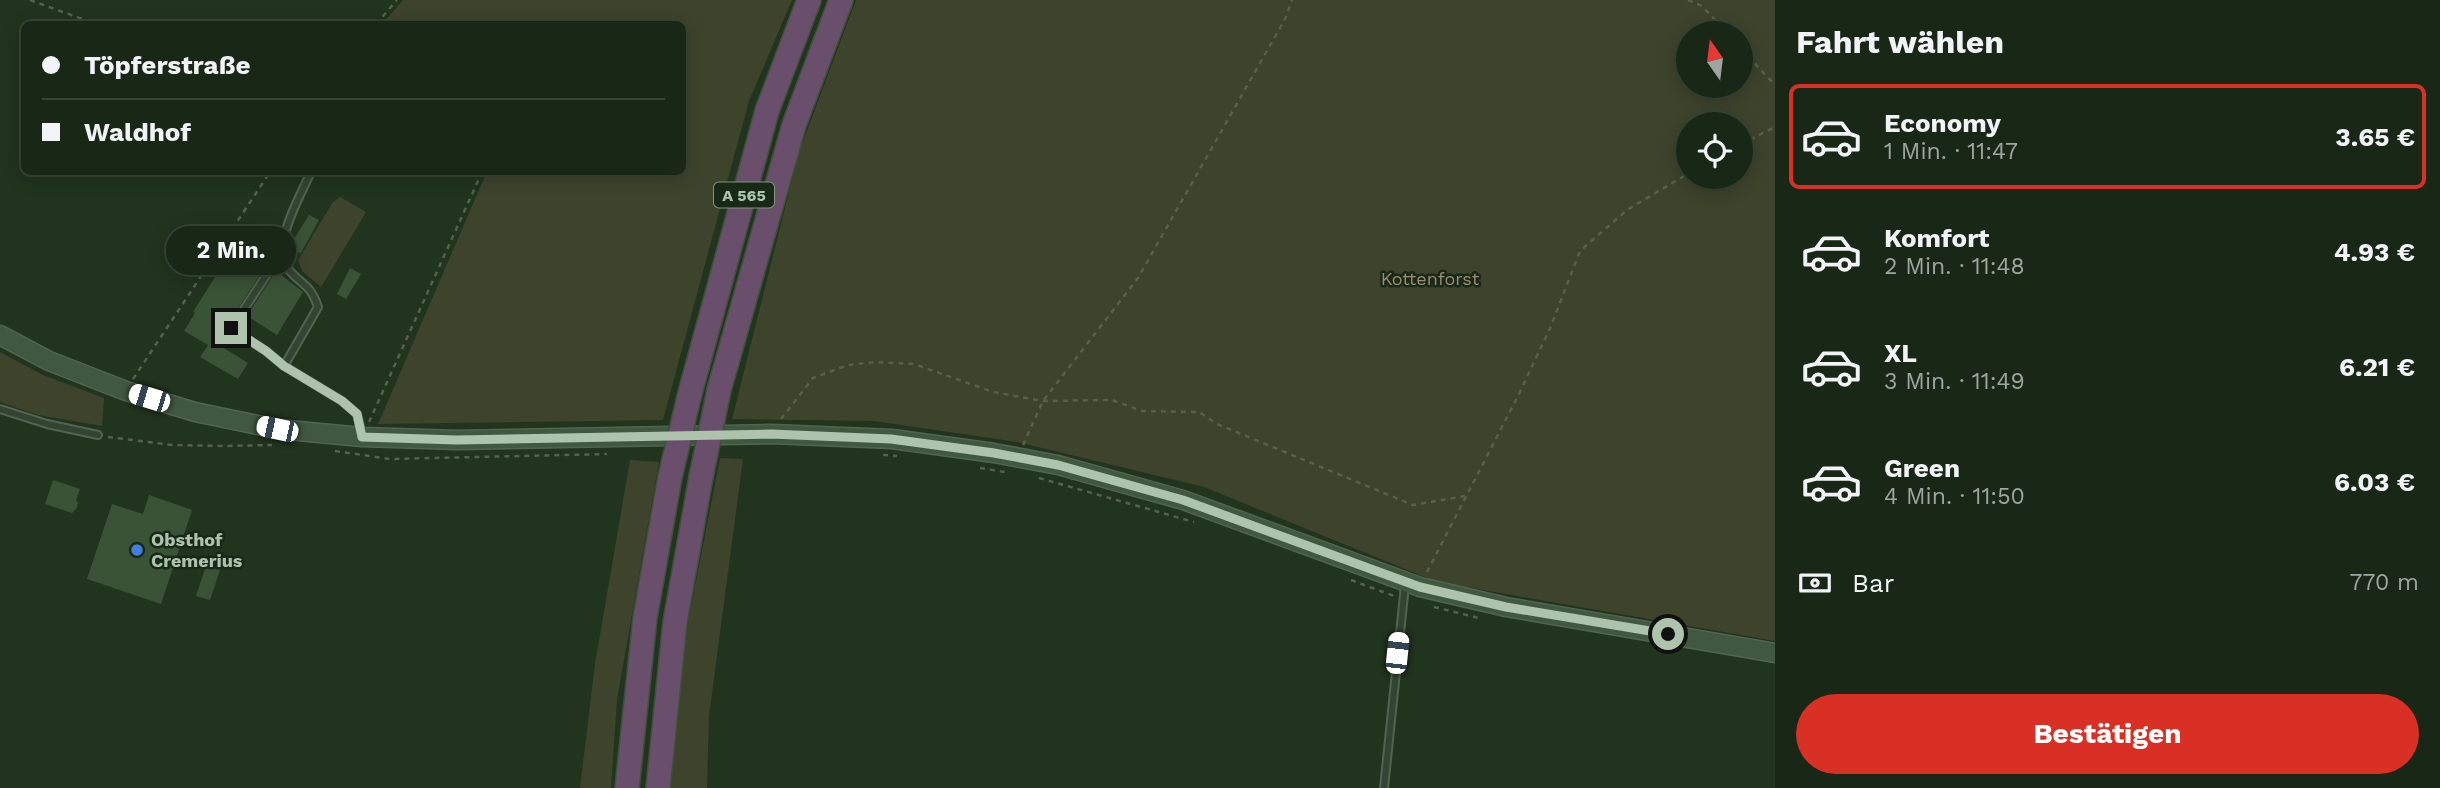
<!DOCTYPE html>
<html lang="de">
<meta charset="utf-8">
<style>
:root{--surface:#192716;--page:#222f1f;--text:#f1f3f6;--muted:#9fa5a1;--line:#374435;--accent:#d93025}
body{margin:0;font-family:"Work Sans",sans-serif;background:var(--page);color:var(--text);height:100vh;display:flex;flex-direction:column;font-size:26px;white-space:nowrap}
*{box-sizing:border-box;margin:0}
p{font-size:23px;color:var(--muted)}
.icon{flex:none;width:38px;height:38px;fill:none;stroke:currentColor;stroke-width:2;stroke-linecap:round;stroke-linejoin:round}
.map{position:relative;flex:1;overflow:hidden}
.drawer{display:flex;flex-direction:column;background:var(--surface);width:665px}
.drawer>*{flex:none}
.guide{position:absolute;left:21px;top:21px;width:665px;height:154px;border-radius:10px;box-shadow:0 4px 18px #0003,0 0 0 2px var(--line);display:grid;align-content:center;height:154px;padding:0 21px;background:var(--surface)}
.needle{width:46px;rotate:346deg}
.fabs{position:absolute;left:1676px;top:21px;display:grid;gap:14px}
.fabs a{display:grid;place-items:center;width:77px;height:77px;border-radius:50%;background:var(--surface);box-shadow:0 4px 18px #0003,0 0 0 2px var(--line);font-size:35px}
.end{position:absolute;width:32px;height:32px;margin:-16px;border:9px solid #adc3ab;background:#111;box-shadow:0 0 0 4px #111}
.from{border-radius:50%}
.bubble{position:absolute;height:49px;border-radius:24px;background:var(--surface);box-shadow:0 4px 18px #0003,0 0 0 2px var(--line);font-size:23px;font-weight:700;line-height:49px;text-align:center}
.car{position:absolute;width:21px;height:42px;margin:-21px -10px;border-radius:9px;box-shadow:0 0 5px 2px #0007;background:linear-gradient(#fff 24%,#345 0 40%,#fff 0 76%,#345 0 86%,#fff 0)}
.guide b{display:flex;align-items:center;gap:24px;height:66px;font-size:26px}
.guide b+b{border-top:2px solid var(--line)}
.guide i{width:18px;height:18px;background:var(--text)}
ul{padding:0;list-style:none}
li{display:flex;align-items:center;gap:21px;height:105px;margin:0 14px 10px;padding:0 7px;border:4px solid transparent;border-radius:10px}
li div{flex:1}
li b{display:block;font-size:26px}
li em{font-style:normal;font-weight:700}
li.active{border-color:var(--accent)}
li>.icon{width:63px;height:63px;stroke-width:1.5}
h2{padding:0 21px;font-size:32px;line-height:84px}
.pay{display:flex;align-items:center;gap:18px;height:77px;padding:0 21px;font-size:26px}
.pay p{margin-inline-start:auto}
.cta{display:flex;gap:14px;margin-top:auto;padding:14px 21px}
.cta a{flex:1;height:80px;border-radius:42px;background:var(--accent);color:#fff;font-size:28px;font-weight:700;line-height:80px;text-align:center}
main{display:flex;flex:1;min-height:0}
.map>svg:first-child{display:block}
.green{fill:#3e432c;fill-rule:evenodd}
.building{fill:#3a5337}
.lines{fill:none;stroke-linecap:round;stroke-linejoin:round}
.service-casing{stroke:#51644f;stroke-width:10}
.secondary-casing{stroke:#51644f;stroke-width:21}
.motorway-casing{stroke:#3e503c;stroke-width:26}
.path{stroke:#56614b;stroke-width:2.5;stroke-dasharray:5 5;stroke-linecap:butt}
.service{stroke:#334532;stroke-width:6}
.secondary{stroke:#415840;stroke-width:18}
.motorway{stroke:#694f6b;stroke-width:23}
.motorway-bridge-casing{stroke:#3e503c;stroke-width:26;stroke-linecap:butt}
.motorway-bridge{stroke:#694f6b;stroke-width:23}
.route{stroke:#adc3ab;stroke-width:9}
.shop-dot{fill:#3f7fe0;stroke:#192918;stroke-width:2.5}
.labels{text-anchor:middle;stroke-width:5;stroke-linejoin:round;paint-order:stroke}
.shield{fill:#192918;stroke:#81957f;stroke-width:2}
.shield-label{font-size:16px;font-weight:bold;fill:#adc3ab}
.park-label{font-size:18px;fill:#9d8b74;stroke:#192918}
.poi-label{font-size:18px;font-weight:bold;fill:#adc3ab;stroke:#192918;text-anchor:start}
</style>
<main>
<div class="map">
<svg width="1775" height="788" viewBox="0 0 1775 788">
<rect width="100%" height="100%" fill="#21341e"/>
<g class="green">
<path d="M403,0h389l-43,101 -86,319 -285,4 107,-248v-4h197v-148h-300z"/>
<path d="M856,0h919v641l-338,-59 -233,-95 -187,-45 -143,-21 -142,-2 67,-267zM1689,33h52v53h-52zM1689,124h52v53h-52z"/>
<path d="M340,197l26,15 -45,75 -19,-16 -4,-11 35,-58z"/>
<path d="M0,352l43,23 61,23 -2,28 -64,-11 -38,-13z"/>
<path d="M720,458l23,1 -34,257 -2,72h-38l18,-160z"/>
<path d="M630,460l29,2 -42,238 -6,88h-31l15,-124z"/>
</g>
<g class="building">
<path d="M309,215l10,5 -18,33 -12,-6z"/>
<path d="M242,229l34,21 -39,60 -3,-2 -5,9 -2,-2 -16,25 37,23 -10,16 -38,-22 8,-12 -24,-14 11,-18 -2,-1 32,-51 -2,-1z"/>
<path d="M350,268l11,6 -15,25 -9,-5z"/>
<path d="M276,271l27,21 -26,43 -30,-19z"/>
<path d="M53,480l27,9 -4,11 2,3 -2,6 -4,4 -27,-9z"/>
<path d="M149,495l43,15 -31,94 -74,-25 25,-75 31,10z"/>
<path d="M206,566l14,4 -10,30 -14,-4z"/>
</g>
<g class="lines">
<g class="service-casing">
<g id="service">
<path d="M281,253l-50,76 35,22 18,15 58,35 15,13 5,21"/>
<path d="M284,366l34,-59c-8,-24 -16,-21 -30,-38 -18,-21 13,-75 23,-97"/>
<path d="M0,409l47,15 51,11"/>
<path d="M1384,788l21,-203"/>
</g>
</g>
<g class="secondary-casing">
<path id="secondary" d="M0,335l49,26 77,30 69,21 82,17 85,8 95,3 314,-6 121,5 102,14 64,12 125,35 237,87 86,20 269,46"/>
</g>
<g class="motorway-casing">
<g id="motorway">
<path d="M719,390l75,-265 47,-125"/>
<path d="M690,393l77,-282 42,-111"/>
<path d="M627,788l18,-170 25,-141"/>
<path d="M658,788l17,-166 26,-145"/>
</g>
</g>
<g class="path">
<path d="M30,0l66,24"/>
<path d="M1688,0l14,6 25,27"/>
<path d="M376,24l21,-24"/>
<path d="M1741,49l34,36"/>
<path d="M1741,144l34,-17"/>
<path d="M133,379l137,-207"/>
<path d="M781,419l32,-41 35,-13 27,-3 39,2 79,28 50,9 69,-1 30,11 57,1 18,12 196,81 52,-9"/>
<path d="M369,422l113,-250"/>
<path d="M108,437l64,8 52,1 48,-1"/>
<path d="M1023,445l20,-44 95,-123 147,-259 7,-19"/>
<path d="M335,451l55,8 217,-5"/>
<path d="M883,455l14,1"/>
<path d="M980,468l25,4"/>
<path d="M1039,478l155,44"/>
<path d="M1427,572l92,-178 32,-68 29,-75 47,-41 62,-37"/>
<path d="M1351,580l43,16"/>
<path d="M1434,607l45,11"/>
</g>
<use href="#service" class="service"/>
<use href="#secondary" class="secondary"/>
<use href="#motorway" class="motorway"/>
<g class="motorway-bridge-casing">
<g id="motorway-bridge">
<path d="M670,477l20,-84"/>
<path d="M701,477l18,-87"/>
</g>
</g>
<use href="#motorway-bridge" class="motorway-bridge"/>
</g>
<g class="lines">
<path class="route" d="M231,328l35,23 18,15 58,35 15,13 5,23 95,3 314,-6 120,5 103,14 64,12 125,35 237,87 86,20 162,27"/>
</g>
<circle class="shop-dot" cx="137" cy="550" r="7"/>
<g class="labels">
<rect class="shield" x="714" y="182.5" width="60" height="25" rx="5"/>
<g class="shield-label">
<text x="744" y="201">A 565</text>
</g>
<g class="park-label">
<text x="1430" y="285">Kottenforst</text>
</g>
<g class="poi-label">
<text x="151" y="546">Obsthof<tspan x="151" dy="21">Cremerius</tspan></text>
</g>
</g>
</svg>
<div class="fabs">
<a><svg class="needle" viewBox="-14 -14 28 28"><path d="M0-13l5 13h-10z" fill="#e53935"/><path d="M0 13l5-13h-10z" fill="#9fa5a1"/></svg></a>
<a><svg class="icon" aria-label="locate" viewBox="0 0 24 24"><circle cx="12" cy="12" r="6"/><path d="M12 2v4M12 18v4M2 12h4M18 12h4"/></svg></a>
</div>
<i class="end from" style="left:1668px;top:634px"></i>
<i class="end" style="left:231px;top:328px"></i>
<div class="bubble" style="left:166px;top:226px;width:130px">2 Min.</div>
<i class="car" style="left:149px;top:398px;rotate:287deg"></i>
<i class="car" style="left:277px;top:429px;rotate:282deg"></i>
<i class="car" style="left:1397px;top:653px;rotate:6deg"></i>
<div class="guide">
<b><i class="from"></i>Töpferstraße</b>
<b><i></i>Waldhof</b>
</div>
</div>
<section class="drawer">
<h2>Fahrt wählen</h2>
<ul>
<li class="active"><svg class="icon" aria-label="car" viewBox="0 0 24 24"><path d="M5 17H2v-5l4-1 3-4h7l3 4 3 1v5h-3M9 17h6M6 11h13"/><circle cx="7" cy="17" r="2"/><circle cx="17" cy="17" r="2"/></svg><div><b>Economy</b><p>1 Min. · 11:47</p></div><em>3.65 €</em></li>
<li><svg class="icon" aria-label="car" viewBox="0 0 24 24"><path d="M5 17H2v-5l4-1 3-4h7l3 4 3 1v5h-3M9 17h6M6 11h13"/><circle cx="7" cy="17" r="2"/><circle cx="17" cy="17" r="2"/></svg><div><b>Komfort</b><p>2 Min. · 11:48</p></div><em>4.93 €</em></li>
<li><svg class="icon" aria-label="car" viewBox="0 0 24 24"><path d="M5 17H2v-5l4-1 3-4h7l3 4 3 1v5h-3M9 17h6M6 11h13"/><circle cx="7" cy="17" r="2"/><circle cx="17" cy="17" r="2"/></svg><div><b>XL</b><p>3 Min. · 11:49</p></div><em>6.21 €</em></li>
<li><svg class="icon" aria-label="car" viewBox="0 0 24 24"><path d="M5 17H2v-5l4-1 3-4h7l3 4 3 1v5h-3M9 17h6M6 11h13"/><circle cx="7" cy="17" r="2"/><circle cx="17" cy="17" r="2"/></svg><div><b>Green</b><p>4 Min. · 11:50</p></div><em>6.03 €</em></li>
</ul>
<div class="pay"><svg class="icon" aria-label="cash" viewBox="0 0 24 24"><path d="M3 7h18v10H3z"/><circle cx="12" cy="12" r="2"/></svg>Bar<p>770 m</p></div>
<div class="cta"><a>Bestätigen</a></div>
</section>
</main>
